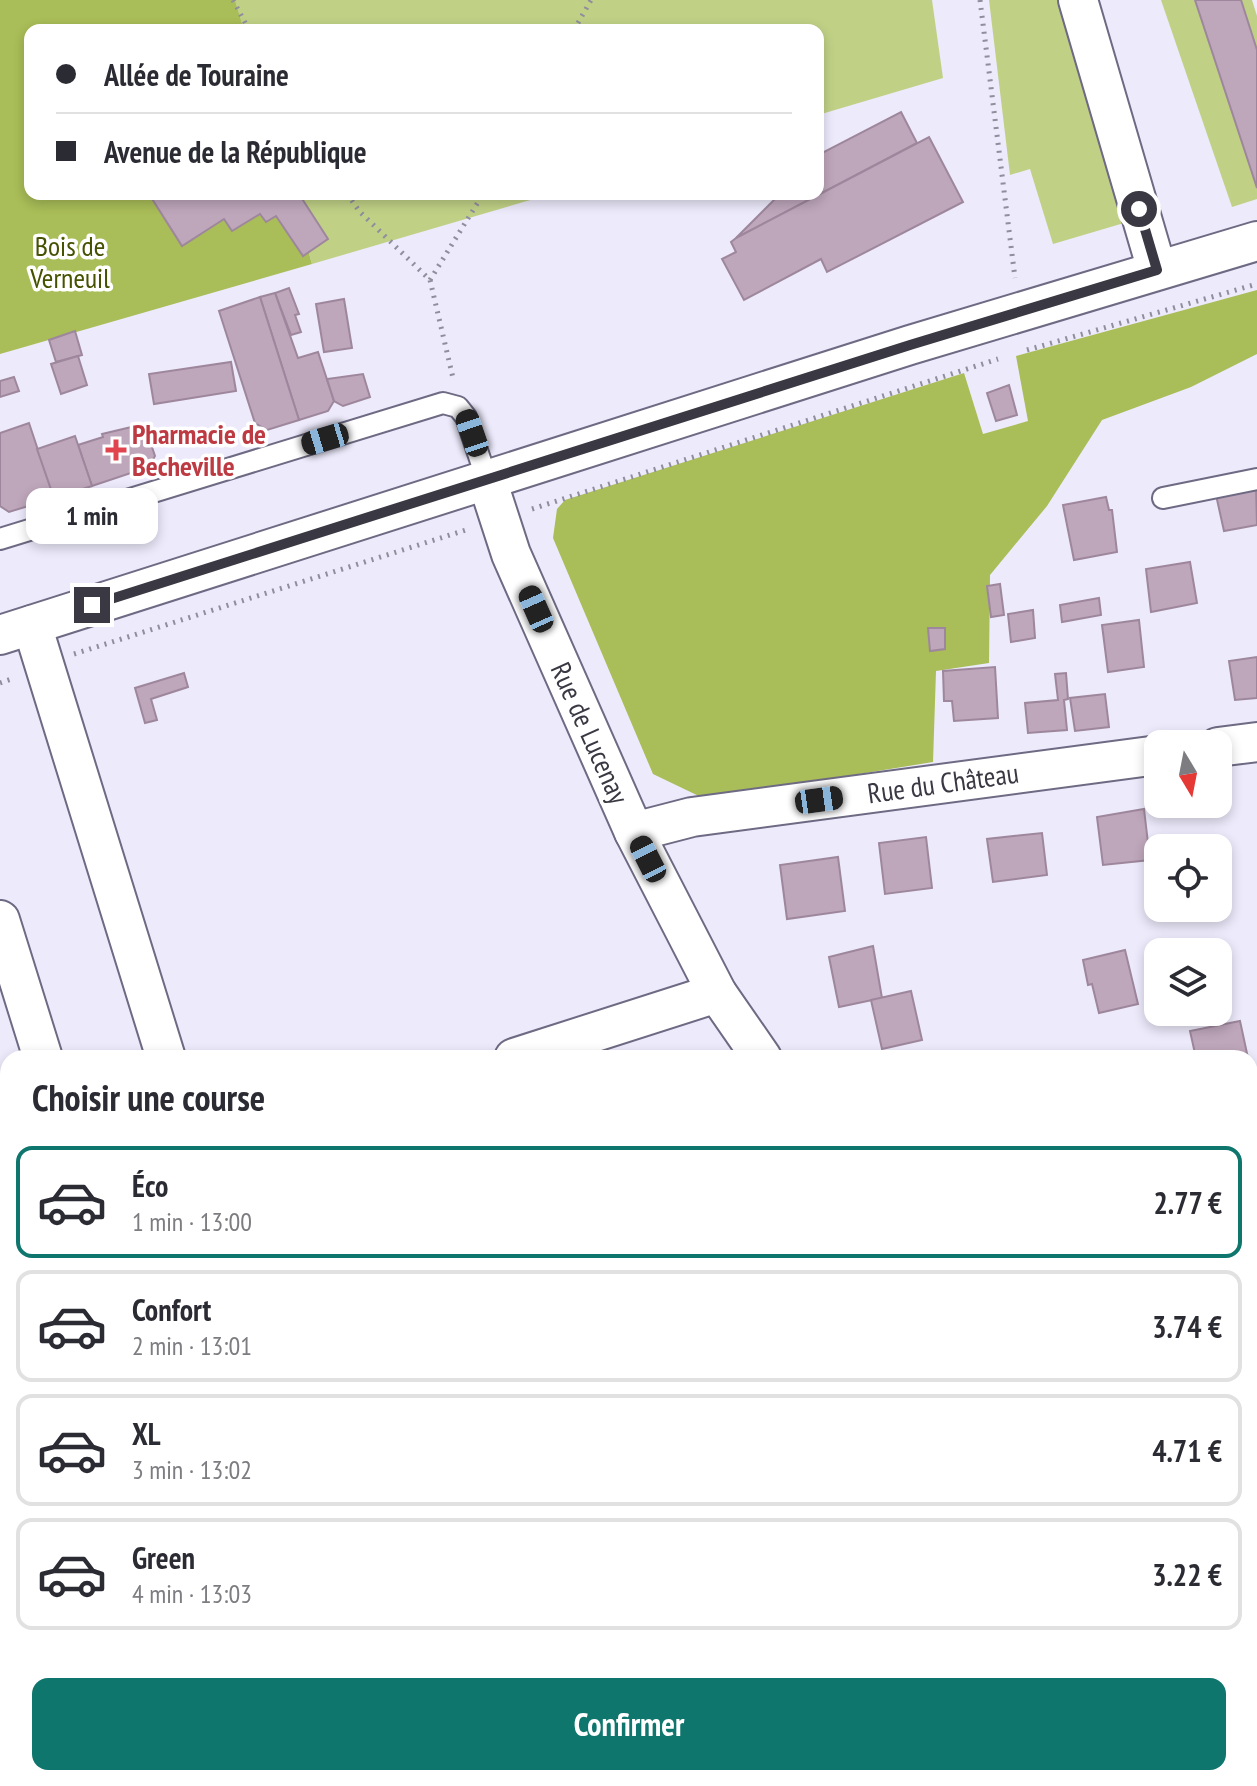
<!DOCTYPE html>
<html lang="fr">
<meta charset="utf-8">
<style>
:root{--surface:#fff;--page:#f7f7f7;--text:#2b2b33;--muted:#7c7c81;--line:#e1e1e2;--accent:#0f766e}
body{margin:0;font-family:"PT Sans Narrow",sans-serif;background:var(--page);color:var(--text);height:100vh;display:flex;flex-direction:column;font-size:30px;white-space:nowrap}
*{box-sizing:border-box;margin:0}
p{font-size:26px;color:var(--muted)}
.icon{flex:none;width:44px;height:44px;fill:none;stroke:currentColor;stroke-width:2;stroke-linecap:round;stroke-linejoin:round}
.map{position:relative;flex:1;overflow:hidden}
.sheet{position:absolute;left:0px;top:1050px;width:1258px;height:736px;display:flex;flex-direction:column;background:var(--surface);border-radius:24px 24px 0 0;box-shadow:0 4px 12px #0003}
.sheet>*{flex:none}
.hud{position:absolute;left:24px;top:24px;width:800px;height:176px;border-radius:16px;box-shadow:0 4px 12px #0003;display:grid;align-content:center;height:176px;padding:0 32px;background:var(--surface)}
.needle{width:52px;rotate:170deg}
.fabs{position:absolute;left:1144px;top:730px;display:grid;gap:16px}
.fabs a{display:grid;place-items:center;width:88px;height:88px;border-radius:16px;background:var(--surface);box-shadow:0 4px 12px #0003;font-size:40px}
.end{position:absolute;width:36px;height:36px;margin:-18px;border:10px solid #393843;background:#fff;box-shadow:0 0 0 4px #fff}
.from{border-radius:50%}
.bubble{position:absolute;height:56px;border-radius:16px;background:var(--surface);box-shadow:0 4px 12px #0003;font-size:26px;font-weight:700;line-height:56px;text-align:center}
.car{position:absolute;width:24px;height:48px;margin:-24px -12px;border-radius:10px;box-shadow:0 0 6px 2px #0007;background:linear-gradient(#222 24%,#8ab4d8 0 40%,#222 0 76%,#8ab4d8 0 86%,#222 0)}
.hud b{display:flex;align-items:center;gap:28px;height:76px;font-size:30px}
.hud b+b{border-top:2px solid var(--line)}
.hud i{width:20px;height:20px;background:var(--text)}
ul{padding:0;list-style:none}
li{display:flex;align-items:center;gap:24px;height:112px;margin:0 16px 12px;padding:0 16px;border:4px solid var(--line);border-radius:16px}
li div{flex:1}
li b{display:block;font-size:30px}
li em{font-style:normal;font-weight:700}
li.selected{border-color:var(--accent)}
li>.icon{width:72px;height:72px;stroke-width:1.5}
h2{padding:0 32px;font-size:36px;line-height:96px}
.button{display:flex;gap:16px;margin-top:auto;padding:16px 32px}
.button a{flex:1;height:92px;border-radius:16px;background:var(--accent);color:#fff;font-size:32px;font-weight:700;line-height:92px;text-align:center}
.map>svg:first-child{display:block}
.green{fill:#c0d186}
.forest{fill:#a9bd58}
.building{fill:#bea6bb;stroke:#9e879c;stroke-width:2}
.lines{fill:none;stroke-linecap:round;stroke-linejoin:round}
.lane-casing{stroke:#6e6a83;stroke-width:24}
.street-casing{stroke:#6e6a83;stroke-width:42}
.path{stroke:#908e9c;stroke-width:5;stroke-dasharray:2 6;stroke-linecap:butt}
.lane{stroke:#fff;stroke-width:20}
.street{stroke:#fff;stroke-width:38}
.route{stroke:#393843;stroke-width:10}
.health-dot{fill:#e0444e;stroke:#fff;stroke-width:3}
.labels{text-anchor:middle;stroke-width:7;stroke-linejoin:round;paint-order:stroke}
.park-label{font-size:28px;fill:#465102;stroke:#fff}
.health-label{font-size:28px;font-weight:bold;fill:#be3a42;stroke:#fff;text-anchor:start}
.street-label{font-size:28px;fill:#393843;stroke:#fff}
</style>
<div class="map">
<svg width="1257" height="1786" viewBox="0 0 1257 1786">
<rect width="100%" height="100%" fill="#eceafb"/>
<g class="green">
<path d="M235,0h697l11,78 -125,37v-85h-574z"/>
<path d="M989,0h72l63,223 -71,21 -23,-75 -20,6z"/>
<path d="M1161,0h91l5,16v183l-25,8z"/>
<path d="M292,194h259l-239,70z"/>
</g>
<g class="forest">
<path d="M0,0h235l9,30h-214v164h262l20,70 -312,90z"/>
<path d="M1257,290v64l-66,33 -89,33 -55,86 -57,69 -1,88 -53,8 -3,91 -228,37 -52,-25 -100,-236 4,-29 8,-9 399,-127 19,61 45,-13 -12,-65z"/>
</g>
<g class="building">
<path d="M1195,0h46l16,50v138z"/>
<path d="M901,112l16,31 -181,95 44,-44h38v-39z"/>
<path d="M929,137l34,65 -136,70 -6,-13 -77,41 -22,-41 14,-7 -5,-10 5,-4z"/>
<path d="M149,194h99l2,2 49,-2 29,45 -25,17 -27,-40 -10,6 -6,-8 -28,17 -8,-12 -42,27z"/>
<path d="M289,288l10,26 -4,1 6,17 -10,3 -16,-42z"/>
<path d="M275,293l23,65 20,-6 16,49 -6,10 -29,9 -39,-123z"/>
<path d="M260,297l39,123 -32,10 -12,-7 -36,-112z"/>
<path d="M344,299l8,49 -28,4 -8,-48z"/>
<path d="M75,331l7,24 -26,7 -7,-22z"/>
<path d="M78,356l9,29 -26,9 -10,-30z"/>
<path d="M231,362l5,29 -82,13 -5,-30z"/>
<path d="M363,374l7,23 -27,9 -9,-5 -7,-22z"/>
<path d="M14,377l5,14 -19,6v-16z"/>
<path d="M1009,385l8,30 -21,6 -9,-28z"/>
<path d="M29,423l25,75 -45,14 -9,-6v-73z"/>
<path d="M144,424l11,32 -6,11 -57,19 -14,-41 25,-8 -1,-3z"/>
<path d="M75,436l17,50 -38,12 -17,-49z"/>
<path d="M1256,487l1,38 -33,6 -8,-36z"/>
<path d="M1106,497l3,13h3l5,42 -43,8 -11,-55z"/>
<path d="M1190,562l7,41 -46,9 -5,-43z"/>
<path d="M1000,584l4,31 -13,2 -4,-31z"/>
<path d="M1099,598l2,17 -39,7 -2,-17z"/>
<path d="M1033,610l2,28 -24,4 -3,-28z"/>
<path d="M1139,620l5,47 -36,5 -6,-47z"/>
<path d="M928,628h17v21l-15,2z"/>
<path d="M1257,657v41l-22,2 -6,-39z"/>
<path d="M995,667l3,51 -44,3 -2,-20h-8l-1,-30z"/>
<path d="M184,673l4,14 -37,12 6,21 -12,3 -10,-35z"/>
<path d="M1066,673l2,26 -4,1 3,30 -39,3 -3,-30 33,-3 -3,-26z"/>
<path d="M1105,694l4,33 -34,4 -5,-33z"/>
<path d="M1144,809l6,51 -47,5 -6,-48z"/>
<path d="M1042,833l5,42 -54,7 -6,-43z"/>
<path d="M926,837l6,51 -47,6 -6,-51z"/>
<path d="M838,857l7,54 -58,8 -7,-54z"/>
<path d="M873,946l9,52 -43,9 -10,-50z"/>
<path d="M1125,950l13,54 -39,9 -7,-29 -4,1 -5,-25z"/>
<path d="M911,991l11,49 -40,9 -11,-49z"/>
<path d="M1240,1021l8,37h-52l-6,-27z"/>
<path d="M8,1294v45l-8,2v-45z"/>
<path d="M1257,1514v62l-7,1v-62z"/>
<path d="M160,1778h57l3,8h-57z"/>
<path d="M328,1778h51l-8,8h-49z"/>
<path d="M948,1778h50l1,4 -20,4h-29z"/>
<path d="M1117,1778h60l1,8h-60z"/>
</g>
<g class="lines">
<g class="lane-casing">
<g id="lane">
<path d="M1163,498l94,-19"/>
<path d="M0,539l443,-136 15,4 8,10 21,63"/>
</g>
</g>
<g class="street-casing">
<g id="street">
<path d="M1078,0l79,270"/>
<path d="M487,480l24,74 123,278 83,161 45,65"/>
<path d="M32,625l134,433"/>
<path d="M0,635l910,-290 347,-104"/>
<path d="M1218,747l39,-5"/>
<path d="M634,832l58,-15 466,-62"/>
<path d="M0,920l43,138"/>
<path d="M514,1058l203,-65"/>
<path d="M0,1226l8,-3"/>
<path d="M1250,1688l7,8"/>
<path d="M0,1700l8,-18"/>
<path d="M0,1778l19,8"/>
</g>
</g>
<g class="path">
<path d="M233,0l16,30"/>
<path d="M980,0l35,278"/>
<path d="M574,30l17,-30"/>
<path d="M347,194l13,18 70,68 23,98"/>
<path d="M430,280l53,-86"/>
<path d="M1027,350l230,-66"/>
<path d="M532,509l466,-150"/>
<path d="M74,654l395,-125"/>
<path d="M0,683l14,-5"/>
</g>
<use href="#lane" class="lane"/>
<use href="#street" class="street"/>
</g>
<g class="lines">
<path class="route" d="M92,605l818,-260 247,-75 -18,-61"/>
</g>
<path class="health-dot" d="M112 438h8v8h8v8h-8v8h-8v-8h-8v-8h8z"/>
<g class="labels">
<g class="park-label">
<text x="70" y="256">Bois de<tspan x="70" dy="32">Verneuil</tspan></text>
</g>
<g class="health-label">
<text x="132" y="444">Pharmacie de<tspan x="132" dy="32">Becheville</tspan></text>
</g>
<g class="street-label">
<text transform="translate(590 733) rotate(66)" y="10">Rue de Lucenay</text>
<text transform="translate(943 783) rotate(-8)" y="10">Rue du Château</text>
</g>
</g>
</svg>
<div class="fabs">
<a><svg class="needle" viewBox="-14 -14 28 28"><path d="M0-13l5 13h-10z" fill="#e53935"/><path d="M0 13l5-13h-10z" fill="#7c7c81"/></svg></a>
<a><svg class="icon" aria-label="locate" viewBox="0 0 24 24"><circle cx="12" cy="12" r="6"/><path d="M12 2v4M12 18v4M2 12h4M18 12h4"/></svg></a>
<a><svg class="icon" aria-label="layers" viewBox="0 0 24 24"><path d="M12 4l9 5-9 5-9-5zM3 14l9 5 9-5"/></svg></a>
</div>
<i class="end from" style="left:1139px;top:209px"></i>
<i class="end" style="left:92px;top:605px"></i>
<div class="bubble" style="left:26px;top:488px;width:132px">1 min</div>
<i class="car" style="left:472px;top:433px;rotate:341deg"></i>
<i class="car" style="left:325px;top:439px;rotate:253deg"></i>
<i class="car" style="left:536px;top:609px;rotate:336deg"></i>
<i class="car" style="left:819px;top:800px;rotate:82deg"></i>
<i class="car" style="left:648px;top:859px;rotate:333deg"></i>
<div class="hud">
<b><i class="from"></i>Allée de Touraine</b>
<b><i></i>Avenue de la République</b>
</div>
<section class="sheet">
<h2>Choisir une course</h2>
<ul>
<li class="selected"><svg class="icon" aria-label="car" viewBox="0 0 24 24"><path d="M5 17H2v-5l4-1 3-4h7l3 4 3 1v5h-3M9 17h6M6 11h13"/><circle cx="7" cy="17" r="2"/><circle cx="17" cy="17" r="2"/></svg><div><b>Éco</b><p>1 min · 13:00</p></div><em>2.77 €</em></li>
<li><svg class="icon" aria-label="car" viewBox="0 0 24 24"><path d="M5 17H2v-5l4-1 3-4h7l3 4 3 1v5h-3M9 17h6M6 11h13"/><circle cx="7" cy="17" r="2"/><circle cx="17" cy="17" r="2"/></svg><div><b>Confort</b><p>2 min · 13:01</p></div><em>3.74 €</em></li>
<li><svg class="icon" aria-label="car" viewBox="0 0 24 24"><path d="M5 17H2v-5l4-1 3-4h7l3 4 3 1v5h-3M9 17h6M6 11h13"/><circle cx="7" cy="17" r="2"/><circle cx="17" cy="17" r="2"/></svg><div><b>XL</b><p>3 min · 13:02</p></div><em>4.71 €</em></li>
<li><svg class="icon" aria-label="car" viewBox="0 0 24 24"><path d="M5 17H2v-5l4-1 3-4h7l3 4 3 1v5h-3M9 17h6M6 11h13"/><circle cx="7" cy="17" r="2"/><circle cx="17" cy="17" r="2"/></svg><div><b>Green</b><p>4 min · 13:03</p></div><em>3.22 €</em></li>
</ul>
<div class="button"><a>Confirmer</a></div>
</section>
</div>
